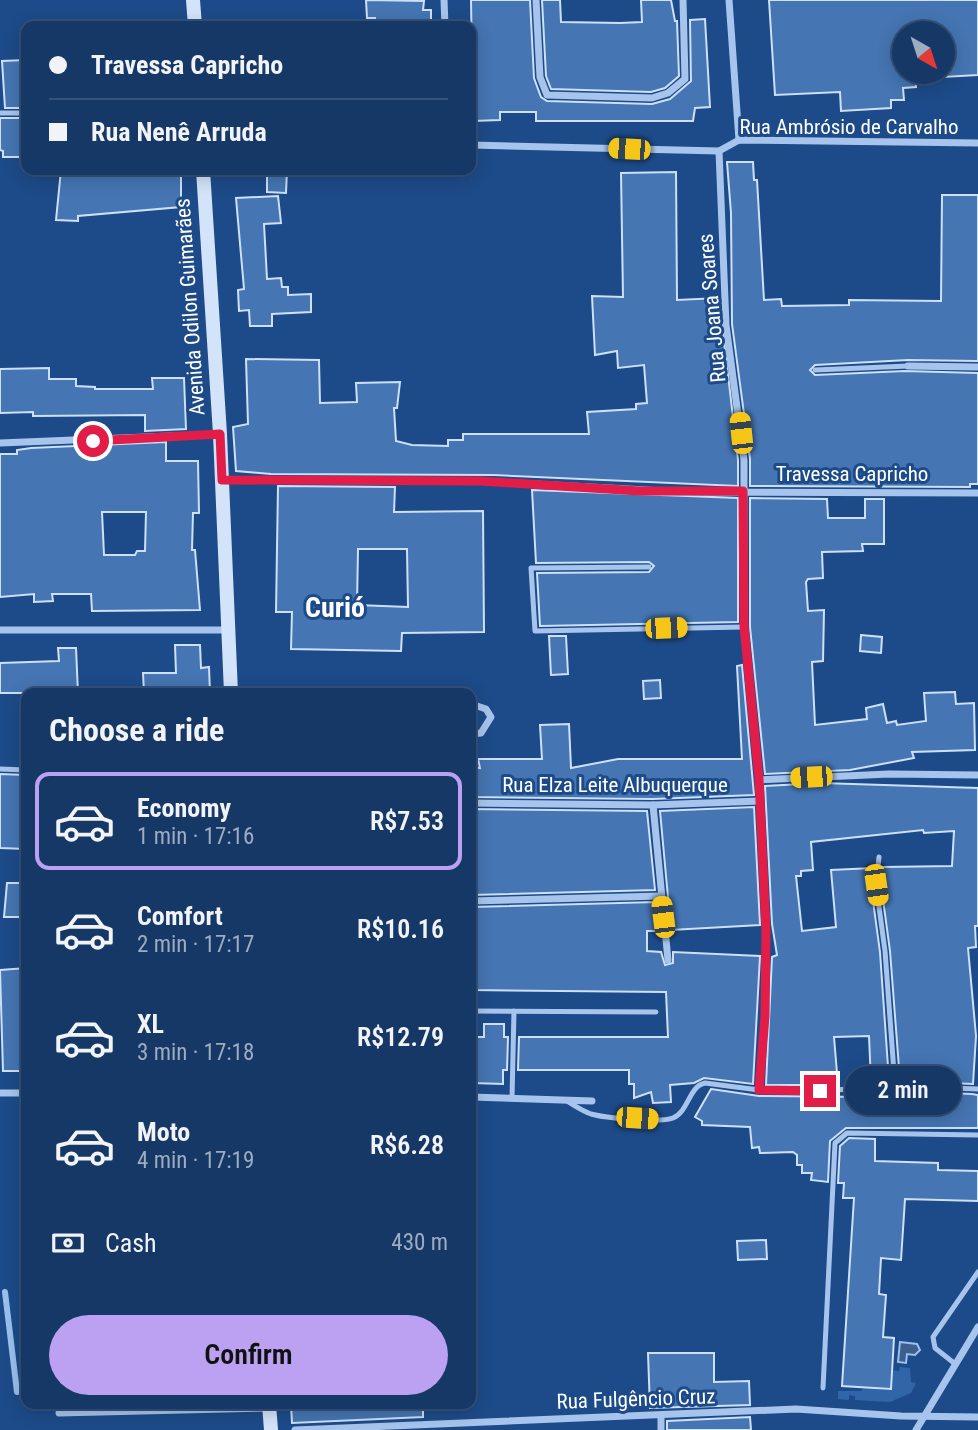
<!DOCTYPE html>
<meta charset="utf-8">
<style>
:root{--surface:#163867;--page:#234370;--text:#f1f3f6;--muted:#9eacc0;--line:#35527b;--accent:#bca0f2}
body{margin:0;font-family:"Roboto Condensed",sans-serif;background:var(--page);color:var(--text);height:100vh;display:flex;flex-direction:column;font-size:26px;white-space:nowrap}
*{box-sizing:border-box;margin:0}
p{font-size:23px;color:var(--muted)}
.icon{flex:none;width:38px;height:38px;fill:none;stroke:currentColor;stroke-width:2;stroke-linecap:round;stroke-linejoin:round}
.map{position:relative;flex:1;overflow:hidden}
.panel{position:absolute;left:21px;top:688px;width:455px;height:721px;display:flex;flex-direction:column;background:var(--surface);border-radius:14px;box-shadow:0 4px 18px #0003,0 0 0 2px var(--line)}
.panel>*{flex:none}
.top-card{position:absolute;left:21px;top:21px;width:455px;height:154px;border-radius:14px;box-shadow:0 4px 18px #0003,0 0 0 2px var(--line);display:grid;align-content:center;height:154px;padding:0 28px;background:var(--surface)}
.needle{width:46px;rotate:141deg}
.fabs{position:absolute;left:892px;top:21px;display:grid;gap:14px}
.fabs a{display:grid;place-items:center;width:63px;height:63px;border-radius:50%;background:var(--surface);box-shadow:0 4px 18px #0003,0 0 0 2px var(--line);font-size:35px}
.end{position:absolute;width:32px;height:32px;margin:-16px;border:9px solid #e11d48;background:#fff;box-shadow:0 0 0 4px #fff}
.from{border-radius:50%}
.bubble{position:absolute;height:49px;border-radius:24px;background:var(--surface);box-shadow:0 4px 18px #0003,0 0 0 2px var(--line);font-size:23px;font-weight:600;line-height:49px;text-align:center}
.car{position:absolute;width:21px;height:42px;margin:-21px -10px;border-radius:9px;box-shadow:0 0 5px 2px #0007;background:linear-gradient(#f5c518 24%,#345 0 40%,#f5c518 0 76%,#345 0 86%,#f5c518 0)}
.top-card b{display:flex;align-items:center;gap:24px;height:66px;font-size:26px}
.top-card b+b{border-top:2px solid var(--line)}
.top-card i{width:18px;height:18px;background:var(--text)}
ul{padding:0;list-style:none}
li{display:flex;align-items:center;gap:21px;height:98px;margin:0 14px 10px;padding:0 14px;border:4px solid transparent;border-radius:14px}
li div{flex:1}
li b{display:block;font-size:26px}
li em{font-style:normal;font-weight:600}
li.current{border-color:var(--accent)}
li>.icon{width:63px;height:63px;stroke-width:1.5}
h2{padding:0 28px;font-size:32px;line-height:84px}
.pay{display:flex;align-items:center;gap:18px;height:77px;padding:0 28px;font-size:26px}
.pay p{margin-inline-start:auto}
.primary-button{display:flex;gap:14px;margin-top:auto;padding:14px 28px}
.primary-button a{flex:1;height:80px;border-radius:42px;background:var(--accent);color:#111;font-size:28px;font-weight:600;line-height:80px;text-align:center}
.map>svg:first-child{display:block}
.green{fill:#3065a7}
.water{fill:#3d5f8c;stroke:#9ac0ee;stroke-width:2}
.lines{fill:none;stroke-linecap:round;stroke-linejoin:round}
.stream{stroke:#9ac0ee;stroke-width:6}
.building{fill:#4575b2;stroke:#cce0f9;stroke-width:2;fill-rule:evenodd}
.lane{stroke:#a7c5ec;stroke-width:5}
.street{stroke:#a7c5ec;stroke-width:7}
.secondary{stroke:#d3e3f9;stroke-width:14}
.route{stroke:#e11d48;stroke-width:9}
.labels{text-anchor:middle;stroke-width:6;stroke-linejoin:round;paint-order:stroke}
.street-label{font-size:21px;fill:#fff;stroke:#1d4b89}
.district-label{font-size:28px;font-weight:bold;fill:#fff;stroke:#1d4b89}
</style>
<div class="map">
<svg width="978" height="1430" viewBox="0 0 978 1430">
<rect width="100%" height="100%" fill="#1d4b89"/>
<path class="green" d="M900,1367l10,1 1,14 5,1 -5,10 -21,9 -35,-2v-4l-6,-1v5l-11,-1v-8h23l6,-8 9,-2v8l14,1 2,-20 7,1z"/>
<path class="water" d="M900,1342l17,2 3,6 -5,5 -8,-1 -1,9 -8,-1z"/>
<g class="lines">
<path class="stream" d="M5,1292l12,100"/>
</g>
<g class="building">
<path d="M366,0l58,1 -1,9h8v16h-56v-8h-8z"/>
<path d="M471,0h59l4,78 7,19 6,4 105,3 18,-5 21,-18 -1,-61 15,-1 5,88 -15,1 -2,13h-157v-9h-36v8l-27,1z"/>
<path d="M542,0h18l1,22 59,1 22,-1 -1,-22h30l4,21h2l2,55 -14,12 -14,4 -100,-3 -5,-13z"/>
<path d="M769,0h209v75l-35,2v-44h-38v39h10l1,15 -13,1 1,12h-13v8l-50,3 -1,-19 -65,3z"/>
<path d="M26,60v48h-21l-3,-47z"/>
<path d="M0,118h26v39h-23v-6l-3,-1z"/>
<path d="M727,162h26l1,18h3l7,120 17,-1 1,7 67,-1v-5l92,1 1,-106h36v166l-70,-1 -93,5 -5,5 5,5 90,-4 73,2v111h-8v3l-220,-1v-27l-18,-135 -1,-111z"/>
<path d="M61,170l39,3 1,-3 80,1v36l-103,9v5l-22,-1z"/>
<path d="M267,170h20l-1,23 -19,-1z"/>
<path d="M676,172l1,128 42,-2 19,162v26l-244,-11 -223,-1 -35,-3 -3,-44 15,-3 -2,-65 73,1 1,43 37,-1 -1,-19 44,-1 -3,26h-3l2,33 16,4 36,1v-6h15v-6h126l-2,-22 49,-3v-5l11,-1 -3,-38 -26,3 -1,-17 -22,4 -3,-59 31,1 -2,-124z"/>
<path d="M278,196l3,27 -17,1 3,55 14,-1 1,9h6v8l23,-1v18l-39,2v12h-22l-1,-16 -10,1 -1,-21 6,-1 -8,-91z"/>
<path d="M49,368v11h27v7l19,1v2h58l-1,-11h32l2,51 -41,2v-16l-112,1v-4l-33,1v-44z"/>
<path d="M166,442v19h32l1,52h-6l-1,37h3l5,60 -108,1 -1,-17h-39l1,7 -19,1v-8l-34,3v-143h17v-4l14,-2zM102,512h44l-1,39h-8l-2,4h-31z"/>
<path d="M278,486l117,1 -1,25 89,-1 1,121 -82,1 -1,18 -110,-2 1,-37h-16zM358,549h49l1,58 -51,-2z"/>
<path d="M532,490l206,8v124l-198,4 -3,-53 112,-1 5,-6 -5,-4 -113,1z"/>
<path d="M750,498l77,1 1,19h37v-19h19v45h-22l1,7 -41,1 1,26 -15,1 -2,3 2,29 16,-1 -1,51 -11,1 3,63 52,-6 -1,-11 17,-4 4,19 9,-2 1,4 29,-4 -2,-28 31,-1 1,12 18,-1 1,47 -63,2 2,6 -64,12 -85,4 -15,-147z"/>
<path d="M861,635l21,2 -1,16 -21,-2z"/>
<path d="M549,636h17l2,38 -17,1z"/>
<path d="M175,645h25l1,23 8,-1 1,26h-66l-1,-20h33z"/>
<path d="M58,648h18l2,45h-78v-30l59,-2z"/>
<path d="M742,665l12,130 -101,4 -182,-2v-30l9,1 -2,-9h64l-2,-34 29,-1 2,44 47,-9h124l-5,-93z"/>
<path d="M660,680l1,18 -17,1 -1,-18z"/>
<path d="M0,774l26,1v74l-26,-1z"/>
<path d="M821,783l157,5v138h-3l1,21 -8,1 8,88 -3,48 -73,-3 -10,-130 -9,-66 2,-18 69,-1 2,-35 -30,2 -1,-3 -112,12 2,28 -12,1v5h-5l6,55 34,-4 -5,-57 42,-2 -2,18 9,66 9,129 -18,1 -2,-46 -35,1 4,48h-72l6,-128 5,-2 -5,-31 -7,-138z"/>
<path d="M754,807l6,118 -89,5 -11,-119z"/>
<path d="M471,809l176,2 8,79 -184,5z"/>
<path d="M7,883h19v34h-22z"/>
<path d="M656,902l3,29h-12v20l14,1 4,13 8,-2v-11l87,4 -7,128 -49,-6 -10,5 -24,2 1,17 -18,1 -2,-11 -17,6v-14h-5v-14h-111l1,-33h149l-2,-45 -195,-2v-83z"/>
<path d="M26,968v103h-23l-3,-101z"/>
<path d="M484,1024h20v13h4l-1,33h-4v14l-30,-1 -2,-46h13z"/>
<path d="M711,1089l48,7 113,1v-4l23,-2 77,3 6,1v33h-132l-16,13 -2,41 -17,-2 1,-7h-10v-8h-5v-10l-4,-3 -33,1 -1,-6 -7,1 -2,-21 -48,-2v-4l-7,-4z"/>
<path d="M849,1138l26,1v22l63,2v7l40,1v30l-73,-2 -4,61 -20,-2 -2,36 7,1 -3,42 11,1 -3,51 -49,-3 12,-188h-11l1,-15h-6l2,-37z"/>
<path d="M766,1240l1,19 -29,1 -1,-19z"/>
<path d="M648,1353h66v29l35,-1 1,24 -100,3z"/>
<path d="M294,1404h129v13l-131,6 -1,-18z"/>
<path d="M750,1417l1,13h-84v-9z"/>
</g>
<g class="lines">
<g class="lane">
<path d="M0,113h26"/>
<path d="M815,370l93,-4"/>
<path d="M649,567l-118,1 4,63 209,-4"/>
<path d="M0,769l26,1"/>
<path d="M879,857l-3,28 9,66 10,135"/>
<path d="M471,1011l185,1"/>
<path d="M512,1098l2,-87"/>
<path d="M567,1101c8,5 15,10 24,13 14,4 70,9 82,4 16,-7 16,-32 32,-35l54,7 61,1 75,-5 83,3"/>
<path d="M954,1363l-19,-15 -2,-11 45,-65"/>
<path d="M823,1388l12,-245 12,-10 131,2"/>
</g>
<g class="street">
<path d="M444,0l1,26"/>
<path d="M536,0l4,77 7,18 105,3 16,-5 17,-14 -2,-79"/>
<path d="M729,0l10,140"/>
<path d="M471,145l248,6 20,-11 239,3"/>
<path d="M719,151l7,174 18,135v167l15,153 7,150 -1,86 -6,74"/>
<path d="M908,366l70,1"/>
<path d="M0,443l220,-9"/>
<path d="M222,480l258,1 202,11 296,1"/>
<path d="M0,630h227"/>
<path d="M471,704l15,5 5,8 -10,16 -10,1"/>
<path d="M759,780l130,-6 89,1"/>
<path d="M471,803l182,2 107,-4"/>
<path d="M653,805l15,155"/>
<path d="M471,901l190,-5"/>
<path d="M0,1093h26"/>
<path d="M471,1097l121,4"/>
<path d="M59,1413l210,-5"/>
<path d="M661,1417v13"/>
<path d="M295,1430l501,-21 105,7 77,1"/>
<path d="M916,1430l62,-103"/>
</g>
<g class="secondary">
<path d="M193,0l2,26"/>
<path d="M203,170l17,264 11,259"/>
<path d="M269,1404l2,26"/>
</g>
</g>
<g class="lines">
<path class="route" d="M93,441l127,-7 2,46 258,1 159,10h104l1,135 15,153 7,151 -1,86 -6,74 61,1"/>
</g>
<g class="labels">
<g class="street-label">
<text x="849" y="134">Rua Ambrósio de Carvalho</text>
<text transform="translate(190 307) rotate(-94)" y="7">Avenida Odilon Guimarães</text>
<text transform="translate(712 308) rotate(-95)" y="7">Rua Joana Soares</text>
<text x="852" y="481">Travessa Capricho</text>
<text x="615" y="792">Rua Elza Leite Albuquerque</text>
<text transform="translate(636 1399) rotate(-2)" y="7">Rua Fulgêncio Cruz</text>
</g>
<g class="district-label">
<text x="335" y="617">Curió</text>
</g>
</g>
</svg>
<div class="fabs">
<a><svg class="needle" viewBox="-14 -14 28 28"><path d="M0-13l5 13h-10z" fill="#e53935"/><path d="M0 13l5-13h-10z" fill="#9eacc0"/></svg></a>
</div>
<i class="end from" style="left:93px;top:441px"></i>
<i class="end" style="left:820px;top:1091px"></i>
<div class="bubble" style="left:845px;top:1066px;width:116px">2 min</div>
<i class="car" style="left:629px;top:149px;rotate:273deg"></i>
<i class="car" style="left:741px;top:433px;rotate:354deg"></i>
<i class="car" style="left:666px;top:628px;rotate:88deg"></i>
<i class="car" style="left:811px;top:777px;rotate:267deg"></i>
<i class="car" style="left:876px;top:885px;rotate:172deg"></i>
<i class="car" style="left:663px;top:917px;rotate:353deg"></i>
<i class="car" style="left:637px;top:1118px;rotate:94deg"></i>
<div class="top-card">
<b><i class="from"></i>Travessa Capricho</b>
<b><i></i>Rua Nenê Arruda</b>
</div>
<section class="panel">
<h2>Choose a ride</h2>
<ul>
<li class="current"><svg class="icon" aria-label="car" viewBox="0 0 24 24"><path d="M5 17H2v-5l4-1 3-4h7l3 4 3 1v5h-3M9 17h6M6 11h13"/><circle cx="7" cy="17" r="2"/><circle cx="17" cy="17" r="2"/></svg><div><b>Economy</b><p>1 min · 17:16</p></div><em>R$7.53</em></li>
<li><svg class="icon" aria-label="car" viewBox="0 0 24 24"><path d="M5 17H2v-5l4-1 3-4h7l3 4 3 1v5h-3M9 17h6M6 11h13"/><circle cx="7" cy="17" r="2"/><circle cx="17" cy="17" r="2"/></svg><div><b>Comfort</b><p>2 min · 17:17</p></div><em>R$10.16</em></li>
<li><svg class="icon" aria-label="car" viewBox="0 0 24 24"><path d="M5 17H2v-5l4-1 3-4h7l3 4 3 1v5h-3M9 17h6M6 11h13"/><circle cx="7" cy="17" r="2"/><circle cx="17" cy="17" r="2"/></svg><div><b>XL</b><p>3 min · 17:18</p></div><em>R$12.79</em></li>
<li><svg class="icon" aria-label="car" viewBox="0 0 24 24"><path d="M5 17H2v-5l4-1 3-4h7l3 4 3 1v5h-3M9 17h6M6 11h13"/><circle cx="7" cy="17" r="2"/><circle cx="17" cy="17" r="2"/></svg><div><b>Moto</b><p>4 min · 17:19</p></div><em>R$6.28</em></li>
</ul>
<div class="pay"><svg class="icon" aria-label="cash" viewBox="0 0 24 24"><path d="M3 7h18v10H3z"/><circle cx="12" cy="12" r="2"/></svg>Cash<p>430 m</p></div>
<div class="primary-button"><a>Confirm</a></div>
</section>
</div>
